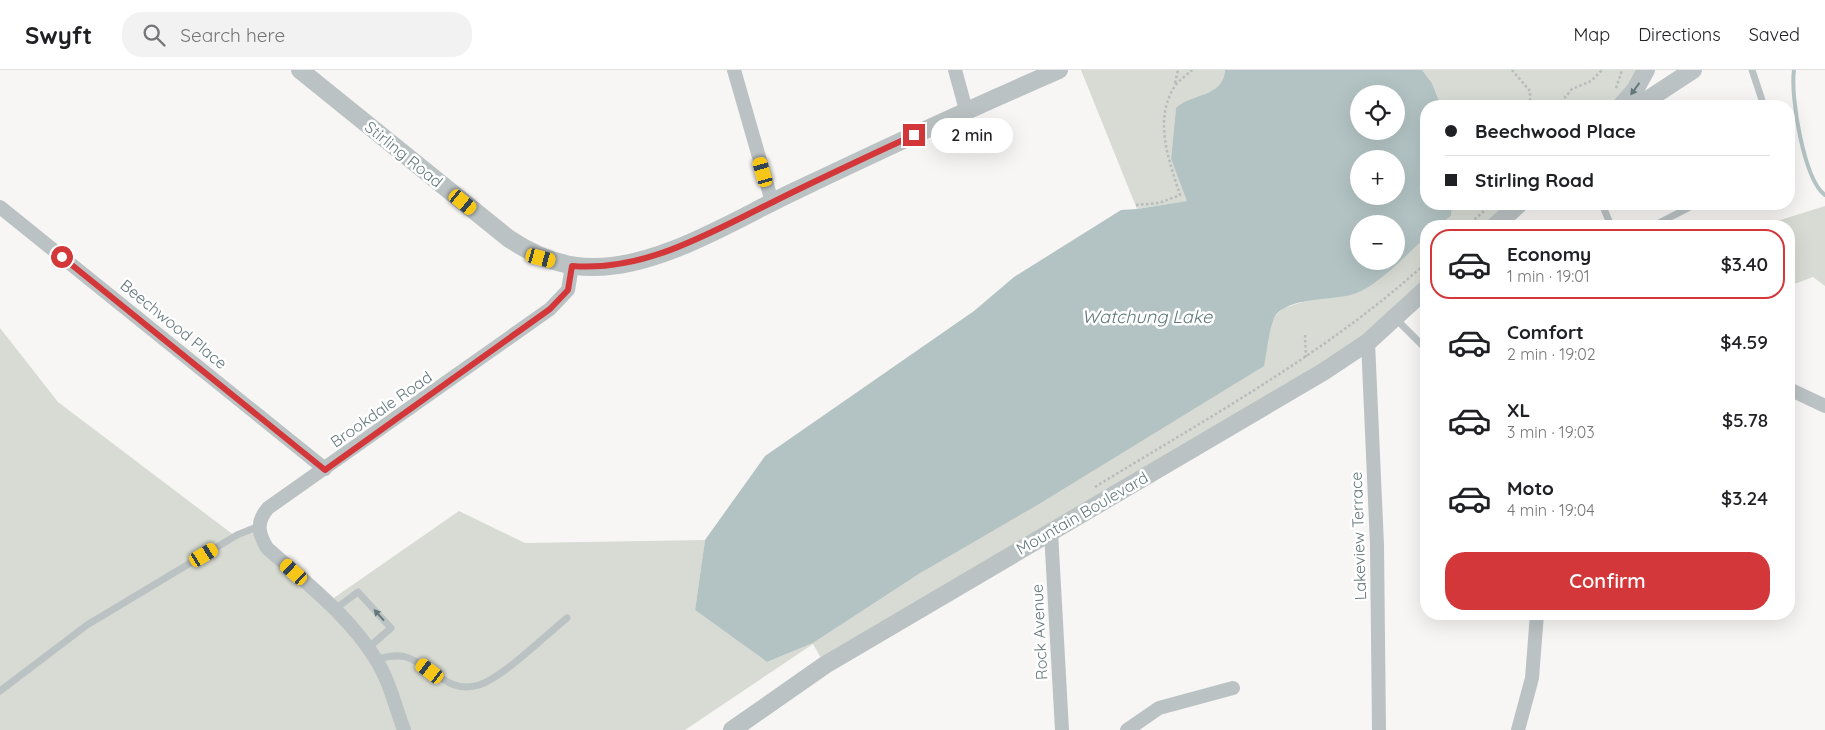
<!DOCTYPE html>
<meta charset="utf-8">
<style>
:root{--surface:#fff;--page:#f2f2f2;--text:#202124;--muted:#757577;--line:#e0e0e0;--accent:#d33739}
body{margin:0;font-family:Quicksand,sans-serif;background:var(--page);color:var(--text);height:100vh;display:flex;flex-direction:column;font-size:19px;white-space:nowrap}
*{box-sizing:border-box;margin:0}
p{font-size:16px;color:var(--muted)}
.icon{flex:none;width:28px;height:28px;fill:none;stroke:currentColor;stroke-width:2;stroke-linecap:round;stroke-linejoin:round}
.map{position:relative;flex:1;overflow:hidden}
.sheet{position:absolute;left:1420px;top:150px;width:375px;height:400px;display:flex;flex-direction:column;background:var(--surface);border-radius:20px;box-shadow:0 5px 20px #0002}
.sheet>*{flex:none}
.guide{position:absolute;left:1420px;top:30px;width:375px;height:110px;border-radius:20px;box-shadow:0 5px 20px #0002;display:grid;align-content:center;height:110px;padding:0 25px;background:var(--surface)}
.fabs{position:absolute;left:1350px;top:15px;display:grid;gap:10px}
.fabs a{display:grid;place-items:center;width:55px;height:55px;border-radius:50%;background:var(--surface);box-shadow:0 5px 20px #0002;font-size:25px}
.end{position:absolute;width:22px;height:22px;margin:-11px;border:6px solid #d33739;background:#fff;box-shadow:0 0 0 2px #fff}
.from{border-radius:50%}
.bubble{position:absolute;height:35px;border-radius:18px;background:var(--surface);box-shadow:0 5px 20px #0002;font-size:16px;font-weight:600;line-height:35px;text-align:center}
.car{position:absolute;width:15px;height:30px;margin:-15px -8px;border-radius:6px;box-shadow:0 0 4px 1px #0007;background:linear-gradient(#f5c518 24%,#345 0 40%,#f5c518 0 76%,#345 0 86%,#f5c518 0)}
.guide b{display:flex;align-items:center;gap:18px;height:48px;font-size:19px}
.guide b+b{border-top:1px solid var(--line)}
.guide i{width:12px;height:12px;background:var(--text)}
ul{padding:9px 0 0;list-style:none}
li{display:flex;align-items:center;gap:15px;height:70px;margin:0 10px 8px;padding:0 15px;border:2px solid transparent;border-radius:20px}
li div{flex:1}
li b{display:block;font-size:19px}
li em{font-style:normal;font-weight:600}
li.current{border-color:var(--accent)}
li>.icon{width:45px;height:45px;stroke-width:1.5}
.primary-button{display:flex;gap:10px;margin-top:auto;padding:10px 25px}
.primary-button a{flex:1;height:58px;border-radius:20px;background:var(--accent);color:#fff;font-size:20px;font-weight:600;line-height:58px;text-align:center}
header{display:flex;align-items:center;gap:30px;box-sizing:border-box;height:70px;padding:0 25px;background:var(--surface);border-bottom:1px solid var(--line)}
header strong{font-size:24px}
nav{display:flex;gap:28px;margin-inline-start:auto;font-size:18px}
.search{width:350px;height:45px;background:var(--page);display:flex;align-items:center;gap:12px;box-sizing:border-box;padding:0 18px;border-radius:20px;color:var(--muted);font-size:19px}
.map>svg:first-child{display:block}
.green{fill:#d8dbd3}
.water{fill:#b3c3c3;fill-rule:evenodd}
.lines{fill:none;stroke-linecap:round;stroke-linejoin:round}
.stream{stroke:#b3c3c3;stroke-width:4}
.path{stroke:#b6bbbc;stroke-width:2.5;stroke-dasharray:2.5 2.5;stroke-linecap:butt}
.service{stroke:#bbc2c3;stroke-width:7}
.minor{stroke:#bbc2c3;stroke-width:14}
.tertiary{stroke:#bbc2c3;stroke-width:18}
.oneway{fill:#64787c}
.route{stroke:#d33739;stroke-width:6}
.labels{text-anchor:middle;stroke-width:5;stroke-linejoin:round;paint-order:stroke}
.street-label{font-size:16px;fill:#64787c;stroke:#fff}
.water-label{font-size:18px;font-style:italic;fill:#5f7778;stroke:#fff}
</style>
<header>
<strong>Swyft</strong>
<div class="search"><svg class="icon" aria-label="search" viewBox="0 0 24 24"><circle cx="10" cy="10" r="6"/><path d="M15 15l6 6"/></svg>Search here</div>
<nav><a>Map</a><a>Directions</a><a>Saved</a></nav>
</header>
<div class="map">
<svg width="1825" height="660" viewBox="0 0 1825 660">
<rect width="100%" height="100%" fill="#f7f6f4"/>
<g class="green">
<path d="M1081,0h144c-2,28 -34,23 -49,39l-5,50 17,42 -51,8z"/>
<path d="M1422,0h224l-25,36h-180l-9,-23z"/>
<path d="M1452,134h67l-24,22h-57l13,-10z"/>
<path d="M1825,136v80l-12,-9 -24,9v-60h-22l1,-2z"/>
<path d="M1426,167v52l-58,53 -543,323 -12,-21 -128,86h-685v-402l58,74 177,134 19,-10 71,78 134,-93 66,32 180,-3 -10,70 72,52 46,-19 109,-71 351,-253 10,-11 93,-28z"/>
</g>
<path class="water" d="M1225,0h197l10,13 9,23h-15v98h26l-1,12 -13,10h-12v11c-19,17 -48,49 -72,57 -21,7 -73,2 -81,27 -5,14 -6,31 -9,45l-225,138 -117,68 -109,71 -46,19 -72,-52 10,-70 60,-84 209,-145 40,-34 107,-67 16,-1 50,-8 -16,-42 5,-51c15,-15 47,-10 49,-38zM1359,24h37v37h-37zM1359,89h37v37h-37zM1359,154h37v37h-37z"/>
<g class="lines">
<path class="stream" d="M1794,0c-4,26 10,110 31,125"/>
<g class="path">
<path d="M1512,0l18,21v15"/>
<path d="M1175,13l3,-13"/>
<path d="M1616,18l6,-18"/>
<path d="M1558,36l14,-17 19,-8 11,-11"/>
<path d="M1136,135l23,-2 21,-8c-11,-34 -27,-76 -5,-109 4,-6 12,-11 17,-16"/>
<path d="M1467,156l25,-22"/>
<path d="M1305,265l1,22"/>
<path d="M1095,417c114,-70 232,-134 331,-224"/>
</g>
<g class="service">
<path d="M1752,0l12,36"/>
<path d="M1602,134l9,22"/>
<path d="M1653,156l43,-22"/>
<path d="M1395,248l31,31"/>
<path d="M335,539l23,-17 33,36 -23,20"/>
<path d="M376,589c10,-2 20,-5 30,-2 26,8 42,38 73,28 24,-8 66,-49 88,-67"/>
<path d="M0,621l87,-66 150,-90 22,-9"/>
</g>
<g class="minor">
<path d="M734,0l38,132"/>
<path d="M955,0l11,40"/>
<path d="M0,137l325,262"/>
<path d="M1368,272l9,203 2,185"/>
<path d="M1789,319l36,17"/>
<path d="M1051,462l11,198"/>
<path d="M404,660c-9,-24 -15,-51 -29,-72 -27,-43 -70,-76 -108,-110 -9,-15 -11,-26 1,-40l282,-199 18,-19 4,-24"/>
<path d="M1127,660l32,-22 74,-20"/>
<path d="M1518,660l14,-52 5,-64"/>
</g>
<g class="tertiary">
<path d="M300,0l208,168c25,17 53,29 84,29 67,1 142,-47 201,-75 88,-42 176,-83 266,-122"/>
<path d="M1621,36l14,-16 11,-20"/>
<path d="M1638,36l55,-36"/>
<path d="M1495,156l24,-22"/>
<path d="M732,660l93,-65 498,-293 45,-30 58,-53"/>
</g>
</g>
<defs><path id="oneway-solid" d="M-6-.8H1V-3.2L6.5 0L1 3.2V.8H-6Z" transform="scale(1.25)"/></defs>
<g class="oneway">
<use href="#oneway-solid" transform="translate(1635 19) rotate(126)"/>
<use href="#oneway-solid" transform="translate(379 545) rotate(-132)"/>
</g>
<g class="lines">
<path class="route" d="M62,187l263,213 225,-161 18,-19 4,-24c73,6 137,-33 201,-64 46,-23 94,-45 141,-67"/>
</g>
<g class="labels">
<g class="street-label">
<text transform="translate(404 84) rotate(39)" y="6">Stirling Road</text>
<text transform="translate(174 254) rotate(39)" y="6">Beechwood Place</text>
<text transform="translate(381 339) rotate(-35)" y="6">Brookdale Road</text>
<text transform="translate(1082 443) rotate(-30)" y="6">Mountain Boulevard</text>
<text transform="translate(1358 466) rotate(-92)" y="6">Lakeview Terrace</text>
<text transform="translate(1039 562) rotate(-93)" y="6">Rock Avenue</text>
</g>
<g class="water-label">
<text x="1147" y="253">Watchung Lake</text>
</g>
</g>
</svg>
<div class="fabs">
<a><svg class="icon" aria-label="locate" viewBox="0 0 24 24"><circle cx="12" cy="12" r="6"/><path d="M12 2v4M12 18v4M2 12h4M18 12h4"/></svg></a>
<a>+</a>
<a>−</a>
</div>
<i class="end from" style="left:62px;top:187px"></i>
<i class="end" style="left:914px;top:65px"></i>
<div class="bubble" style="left:931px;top:48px;width:82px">2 min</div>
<i class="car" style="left:763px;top:102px;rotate:344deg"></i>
<i class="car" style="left:463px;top:132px;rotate:129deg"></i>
<i class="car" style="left:541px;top:188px;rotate:105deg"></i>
<i class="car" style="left:204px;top:485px;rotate:59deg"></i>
<i class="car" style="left:294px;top:502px;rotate:312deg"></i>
<i class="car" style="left:430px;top:601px;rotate:307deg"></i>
<div class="guide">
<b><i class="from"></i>Beechwood Place</b>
<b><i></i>Stirling Road</b>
</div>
<section class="sheet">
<ul>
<li class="current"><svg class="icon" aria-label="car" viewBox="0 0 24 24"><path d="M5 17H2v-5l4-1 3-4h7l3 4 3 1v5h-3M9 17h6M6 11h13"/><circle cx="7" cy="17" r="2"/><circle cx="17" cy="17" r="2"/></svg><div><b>Economy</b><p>1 min · 19:01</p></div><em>$3.40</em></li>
<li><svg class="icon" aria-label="car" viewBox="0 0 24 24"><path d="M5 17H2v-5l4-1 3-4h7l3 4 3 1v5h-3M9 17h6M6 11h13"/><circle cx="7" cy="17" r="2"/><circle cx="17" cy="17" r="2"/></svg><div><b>Comfort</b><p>2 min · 19:02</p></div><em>$4.59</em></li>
<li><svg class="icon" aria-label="car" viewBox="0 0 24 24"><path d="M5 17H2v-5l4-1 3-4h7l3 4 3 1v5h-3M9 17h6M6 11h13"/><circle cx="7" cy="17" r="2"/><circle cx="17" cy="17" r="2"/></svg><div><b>XL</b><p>3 min · 19:03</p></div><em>$5.78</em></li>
<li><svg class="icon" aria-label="car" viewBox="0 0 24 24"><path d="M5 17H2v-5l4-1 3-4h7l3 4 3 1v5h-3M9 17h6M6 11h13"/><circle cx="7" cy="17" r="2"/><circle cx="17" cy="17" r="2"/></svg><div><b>Moto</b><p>4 min · 19:04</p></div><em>$3.24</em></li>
</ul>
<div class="primary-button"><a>Confirm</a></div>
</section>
</div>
